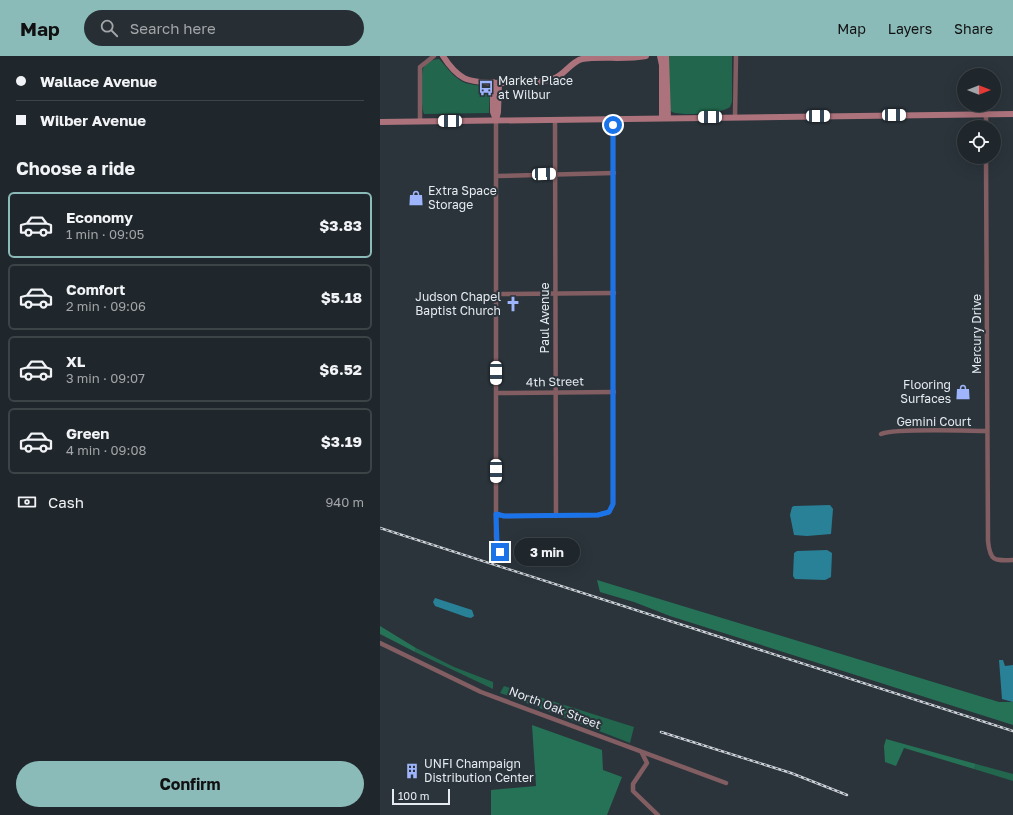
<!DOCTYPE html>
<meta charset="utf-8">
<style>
:root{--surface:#20272c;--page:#282f34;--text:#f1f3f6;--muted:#a2a5a9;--line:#3d4448;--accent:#8bbbb9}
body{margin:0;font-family:"Golos Text",sans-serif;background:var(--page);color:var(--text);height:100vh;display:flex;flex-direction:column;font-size:15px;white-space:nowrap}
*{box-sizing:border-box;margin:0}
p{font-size:13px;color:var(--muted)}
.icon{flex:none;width:22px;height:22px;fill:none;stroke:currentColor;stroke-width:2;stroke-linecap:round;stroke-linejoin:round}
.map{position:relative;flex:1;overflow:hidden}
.side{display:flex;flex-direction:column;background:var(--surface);width:380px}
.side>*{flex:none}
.hud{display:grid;align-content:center;height:88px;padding:0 16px;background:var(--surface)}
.needle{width:26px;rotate:90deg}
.tools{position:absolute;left:577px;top:12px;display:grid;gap:8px}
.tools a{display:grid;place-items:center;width:44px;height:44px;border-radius:50%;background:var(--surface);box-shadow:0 4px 16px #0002,0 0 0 1px var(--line);font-size:20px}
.scale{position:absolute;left:12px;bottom:10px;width:58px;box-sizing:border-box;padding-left:4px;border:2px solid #e5ebf0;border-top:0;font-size:11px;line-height:14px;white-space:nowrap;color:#e5ebf0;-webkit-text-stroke:3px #2b343b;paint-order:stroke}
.end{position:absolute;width:18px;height:18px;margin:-9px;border:5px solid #1a73e8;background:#fff;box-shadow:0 0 0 2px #fff}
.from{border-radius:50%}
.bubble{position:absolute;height:28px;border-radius:14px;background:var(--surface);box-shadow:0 4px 16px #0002,0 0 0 1px var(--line);font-size:13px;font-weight:700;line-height:28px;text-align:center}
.car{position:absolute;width:12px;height:24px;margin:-12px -6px;border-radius:5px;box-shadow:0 0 3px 1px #0007;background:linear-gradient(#fff 24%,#345 0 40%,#fff 0 76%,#345 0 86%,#fff 0)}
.hud b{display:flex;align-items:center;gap:14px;height:38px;font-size:15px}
.hud b+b{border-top:1px solid var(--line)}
.hud i{width:10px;height:10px;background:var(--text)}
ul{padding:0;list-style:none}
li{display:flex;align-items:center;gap:12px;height:66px;margin:0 8px 6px;padding:0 8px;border:2px solid var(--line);border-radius:6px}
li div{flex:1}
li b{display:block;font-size:15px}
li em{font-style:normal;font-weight:700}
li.selected{border-color:var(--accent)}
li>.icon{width:36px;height:36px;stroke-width:1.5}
h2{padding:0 16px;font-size:18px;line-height:48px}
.pay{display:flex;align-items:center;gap:10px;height:44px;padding:0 16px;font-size:15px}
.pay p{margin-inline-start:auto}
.button{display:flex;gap:8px;margin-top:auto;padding:8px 16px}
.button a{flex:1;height:46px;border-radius:24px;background:var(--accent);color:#111;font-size:16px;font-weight:700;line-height:46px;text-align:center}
header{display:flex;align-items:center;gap:24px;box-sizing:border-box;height:56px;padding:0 20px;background:var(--accent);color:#111}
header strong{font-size:19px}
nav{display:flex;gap:22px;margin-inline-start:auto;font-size:14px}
.search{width:280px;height:36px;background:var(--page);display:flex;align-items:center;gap:10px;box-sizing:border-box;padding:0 14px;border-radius:22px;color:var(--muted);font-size:15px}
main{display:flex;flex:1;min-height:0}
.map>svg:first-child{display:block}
.green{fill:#21664d}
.forest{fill:#267256}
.water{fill:#298197}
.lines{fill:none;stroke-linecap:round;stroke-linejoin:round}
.street{stroke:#825d62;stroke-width:4.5}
.secondary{stroke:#ad737c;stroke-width:6}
.rail-casing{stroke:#cdd3d8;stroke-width:2.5}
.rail{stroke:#2b343b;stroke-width:1;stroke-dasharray:3;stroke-linecap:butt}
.route{stroke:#1a73e8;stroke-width:5}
.labels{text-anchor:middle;stroke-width:4;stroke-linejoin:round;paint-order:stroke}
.poi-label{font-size:12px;fill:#e5ebf0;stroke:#2b343b;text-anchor:start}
.street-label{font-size:12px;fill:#e5ebf0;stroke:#2b343b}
</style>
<header>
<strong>Map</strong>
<div class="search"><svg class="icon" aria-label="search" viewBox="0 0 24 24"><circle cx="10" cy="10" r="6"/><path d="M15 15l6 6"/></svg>Search here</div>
<nav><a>Map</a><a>Layers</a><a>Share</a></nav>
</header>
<main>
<section class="side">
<div class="hud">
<b><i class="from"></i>Wallace Avenue</b>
<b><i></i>Wilber Avenue</b>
</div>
<h2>Choose a ride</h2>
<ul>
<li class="selected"><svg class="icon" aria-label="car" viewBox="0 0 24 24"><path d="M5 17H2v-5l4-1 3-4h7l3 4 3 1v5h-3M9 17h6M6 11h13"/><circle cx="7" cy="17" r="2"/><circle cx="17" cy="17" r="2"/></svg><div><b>Economy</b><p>1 min · 09:05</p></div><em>$3.83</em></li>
<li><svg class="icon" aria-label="car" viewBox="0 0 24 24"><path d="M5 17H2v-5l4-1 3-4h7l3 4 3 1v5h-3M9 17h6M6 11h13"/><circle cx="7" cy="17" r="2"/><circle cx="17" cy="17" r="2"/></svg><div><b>Comfort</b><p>2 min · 09:06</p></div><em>$5.18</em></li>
<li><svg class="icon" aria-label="car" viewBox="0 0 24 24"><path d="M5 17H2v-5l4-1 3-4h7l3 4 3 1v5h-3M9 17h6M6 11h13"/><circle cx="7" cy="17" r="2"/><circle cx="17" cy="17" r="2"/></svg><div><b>XL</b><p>3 min · 09:07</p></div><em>$6.52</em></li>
<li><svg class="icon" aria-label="car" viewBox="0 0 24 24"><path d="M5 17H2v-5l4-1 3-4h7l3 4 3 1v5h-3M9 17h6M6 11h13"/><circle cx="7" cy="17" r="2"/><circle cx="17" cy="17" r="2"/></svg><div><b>Green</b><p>4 min · 09:08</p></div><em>$3.19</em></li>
</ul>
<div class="pay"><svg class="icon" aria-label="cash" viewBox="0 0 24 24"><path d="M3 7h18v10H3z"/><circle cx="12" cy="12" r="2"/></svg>Cash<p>940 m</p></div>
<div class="button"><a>Confirm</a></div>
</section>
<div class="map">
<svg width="633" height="759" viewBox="0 0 633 759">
<rect width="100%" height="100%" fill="#2b343b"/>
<g class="green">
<path d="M288,0h64v46l-2,5c-9,7 -47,9 -58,5l-2,-2z"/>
<path d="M59,3c8,8 13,17 24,23 8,4 21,2 27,8l-1,23 -65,1c-3,-8 -3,-38 -1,-45 2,-6 10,-10 16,-10z"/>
<path d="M36,592l38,19 39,15v7l-78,-37z"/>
<path d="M124,630l130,41 -4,16 -124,-48 -6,-2z"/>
<path d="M596,708l37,10v7l-39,-12z"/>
</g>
<g class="forest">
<path d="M217,524l402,122h14v23l-343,-109 -36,-14 -34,-10z"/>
<path d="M0,570l36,22 -1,4 -35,-18z"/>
<path d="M152,669l70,25 1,20 19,7 -15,38h-116v-25l45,-4z"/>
<path d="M506,683l90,25 -2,5 -70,-21 -8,18 -11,-4 -1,-16z"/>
</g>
<g class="water">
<path d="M450,449l3,4 -2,25 -24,2 -13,-1 -4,-20 2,-8 2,-1z"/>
<path d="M447,494l5,3 -1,24 -6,3 -30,-1 -2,-3 1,-23 3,-2z"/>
<path d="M55,542l37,12 2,6 -3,2 -5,-1 -31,-11 -2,-4z"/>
<path d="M619,604h4l2,6 8,-1v37l-11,-3z"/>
</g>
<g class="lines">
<g class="street">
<path d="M606,58v13"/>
<path d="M355,61l1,-61"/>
<path d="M116,64v417l2,11 5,8"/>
<path d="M175,64l1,396"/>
<path d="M40,65v-54l14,-11"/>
<path d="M606,101l2,384c2,20 6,20 25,19"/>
<path d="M116,120l118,-3"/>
<path d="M116,238l118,-1"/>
<path d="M116,337l118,-1"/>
<path d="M501,378c13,-6 87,-3 106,-3"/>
<path d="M116,458l8,2 94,-1 11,-3 4,-8v-385"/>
<path d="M0,587l101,49 245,91"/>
<path d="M262,697l5,10 -14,21v7l25,24"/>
</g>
<g class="secondary">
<path d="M63,0c5,8 12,17 21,22 13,7 77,6 91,0 10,-4 16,-16 27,-19 19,-3 44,1 64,-3"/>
<path d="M280,0l2,9v53"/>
<path d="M286,0l2,62"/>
<path d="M113,26v30l3,8"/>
<path d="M116,64l2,-8 1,-30"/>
<path d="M0,66l633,-8"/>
</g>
<g class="rail-casing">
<g id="rail">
<path d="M0,472l633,203"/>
<path d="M281,676l130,41 56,22"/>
</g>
</g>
<use href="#rail" class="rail"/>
</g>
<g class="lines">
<path class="route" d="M120,496l-3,-9 -1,-29 8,2 94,-1 11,-3 4,-8v-379"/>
</g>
<defs>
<g id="bus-bare" transform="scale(1.2)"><path d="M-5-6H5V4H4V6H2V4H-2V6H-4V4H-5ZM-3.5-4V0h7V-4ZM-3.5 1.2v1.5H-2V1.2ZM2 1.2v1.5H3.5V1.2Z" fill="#9eb4fd" stroke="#2b343b" stroke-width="2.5" paint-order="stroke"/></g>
<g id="shop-bare" transform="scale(1.2)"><path d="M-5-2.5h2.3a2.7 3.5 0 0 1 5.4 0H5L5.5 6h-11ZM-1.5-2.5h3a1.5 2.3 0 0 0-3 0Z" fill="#9eb4fd" stroke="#2b343b" stroke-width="2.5" paint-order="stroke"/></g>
<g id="church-bare" transform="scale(1.2)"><path d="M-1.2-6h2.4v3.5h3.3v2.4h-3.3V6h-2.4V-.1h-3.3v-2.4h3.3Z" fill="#9eb4fd" stroke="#2b343b" stroke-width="2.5" paint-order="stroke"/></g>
<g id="building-bare" transform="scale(1.2)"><path d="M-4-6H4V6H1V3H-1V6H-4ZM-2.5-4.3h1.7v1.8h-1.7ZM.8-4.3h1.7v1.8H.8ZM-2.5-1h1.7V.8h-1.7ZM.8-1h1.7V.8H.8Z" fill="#9eb4fd" stroke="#2b343b" stroke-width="2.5" paint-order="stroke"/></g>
</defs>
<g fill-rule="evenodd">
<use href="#bus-bare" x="106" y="32"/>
<use href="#shop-bare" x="36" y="142"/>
<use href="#church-bare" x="133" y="248"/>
<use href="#shop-bare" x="583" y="336"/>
<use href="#building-bare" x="32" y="715"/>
</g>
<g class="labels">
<g class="poi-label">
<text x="118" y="29">Market Place<tspan x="118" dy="14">at Wilbur</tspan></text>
<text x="48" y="139">Extra Space<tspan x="48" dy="14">Storage</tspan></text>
<text x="121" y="245" text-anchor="end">Judson Chapel<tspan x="121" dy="14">Baptist Church</tspan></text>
<text x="571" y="333" text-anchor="end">Flooring<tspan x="571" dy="14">Surfaces</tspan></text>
<text x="44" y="712">UNFI Champaign<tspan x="44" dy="14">Distribution Center</tspan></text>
</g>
<g class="street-label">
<text transform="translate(165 262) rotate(-90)" y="4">Paul Avenue</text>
<text transform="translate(597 278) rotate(-90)" y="4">Mercury Drive</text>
<text transform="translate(175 326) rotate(-1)" y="4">4th Street</text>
<text x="554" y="370">Gemini Court</text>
<text transform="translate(175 652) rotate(21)" y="4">North Oak Street</text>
</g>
</g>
</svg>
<div class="tools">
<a><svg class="needle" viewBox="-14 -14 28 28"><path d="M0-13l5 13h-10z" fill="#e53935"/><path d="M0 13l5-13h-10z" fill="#a2a5a9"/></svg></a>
<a><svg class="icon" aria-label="locate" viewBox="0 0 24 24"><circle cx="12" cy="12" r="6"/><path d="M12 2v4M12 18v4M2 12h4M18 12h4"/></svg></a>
</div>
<div class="scale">100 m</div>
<i class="end from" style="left:233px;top:69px"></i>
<i class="end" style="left:120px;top:496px"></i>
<div class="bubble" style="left:134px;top:482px;width:66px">3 min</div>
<i class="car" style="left:514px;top:59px;rotate:90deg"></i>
<i class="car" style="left:438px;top:60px;rotate:90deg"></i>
<i class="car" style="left:330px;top:61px;rotate:269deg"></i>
<i class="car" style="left:70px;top:65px;rotate:270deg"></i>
<i class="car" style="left:164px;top:118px;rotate:88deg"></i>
<i class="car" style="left:116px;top:317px;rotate:180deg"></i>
<i class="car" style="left:116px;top:415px;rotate:180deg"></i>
</div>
</main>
